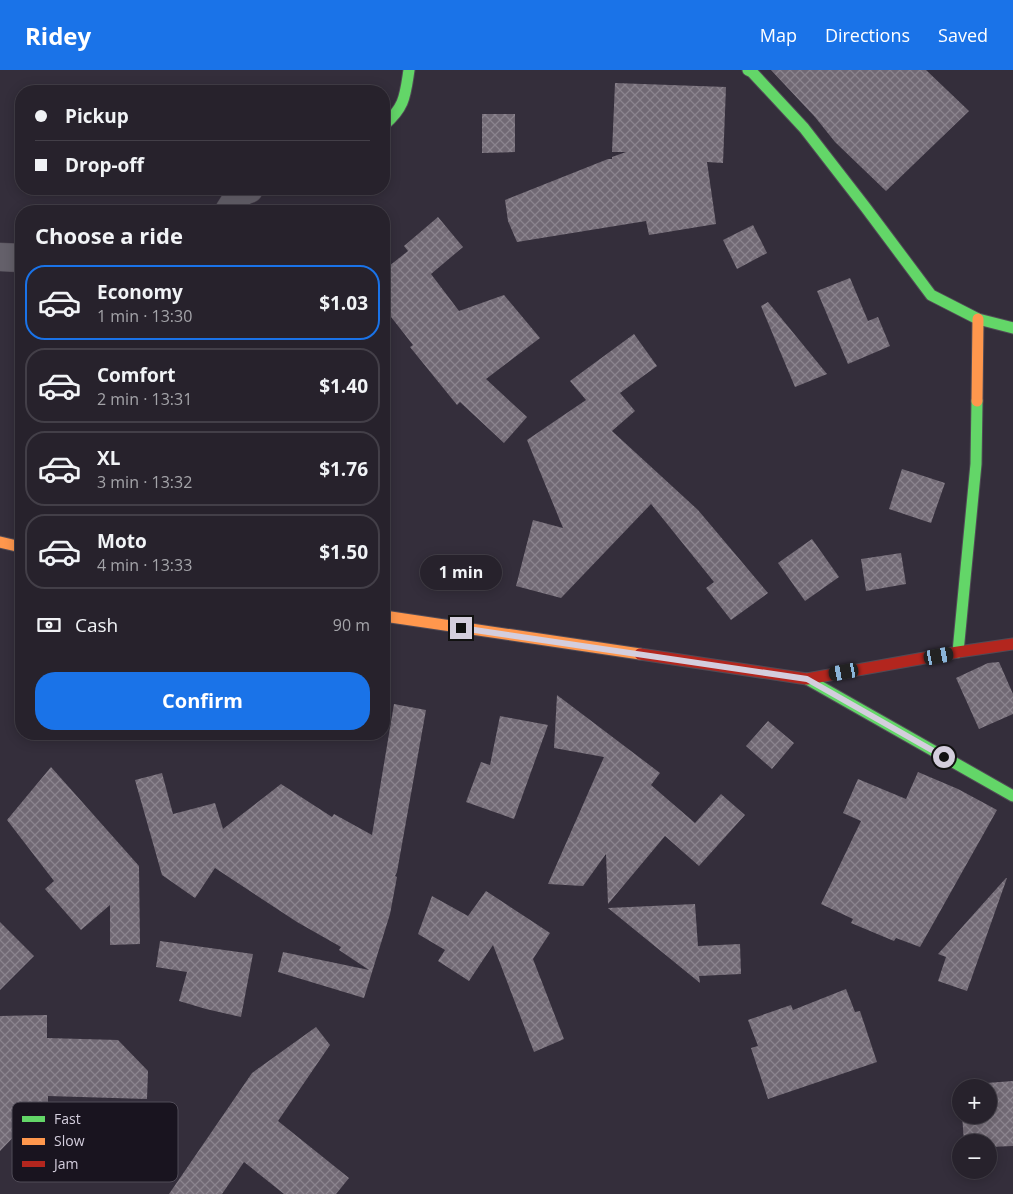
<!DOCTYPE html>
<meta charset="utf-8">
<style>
:root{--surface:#27222c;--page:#332f38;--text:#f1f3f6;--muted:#a4a4a9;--line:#433f48;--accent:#1a73e8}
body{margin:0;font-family:"Open Sans",sans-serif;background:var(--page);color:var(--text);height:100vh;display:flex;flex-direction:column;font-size:19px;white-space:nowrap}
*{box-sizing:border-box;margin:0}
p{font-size:16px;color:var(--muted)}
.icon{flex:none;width:28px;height:28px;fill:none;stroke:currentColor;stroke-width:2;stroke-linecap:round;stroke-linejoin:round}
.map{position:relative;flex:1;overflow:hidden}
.details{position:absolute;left:15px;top:135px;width:375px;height:535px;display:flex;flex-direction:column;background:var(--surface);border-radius:20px;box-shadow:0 2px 12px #0003,0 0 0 1px var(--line)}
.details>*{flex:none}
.top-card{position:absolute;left:15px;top:15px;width:375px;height:110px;border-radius:20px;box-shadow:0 2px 12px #0003,0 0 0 1px var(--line);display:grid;align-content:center;height:110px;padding:0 20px;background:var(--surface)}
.buttons{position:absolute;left:952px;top:1009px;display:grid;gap:10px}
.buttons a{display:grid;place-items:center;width:45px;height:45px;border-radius:50%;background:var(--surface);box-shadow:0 2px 12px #0003,0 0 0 1px var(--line);font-size:25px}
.end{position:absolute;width:22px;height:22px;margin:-11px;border:6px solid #d4cedd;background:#111;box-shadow:0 0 0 2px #111}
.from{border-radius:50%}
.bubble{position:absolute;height:35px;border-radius:18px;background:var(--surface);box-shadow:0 2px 12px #0003,0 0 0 1px var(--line);font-size:16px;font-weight:700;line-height:35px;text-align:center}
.car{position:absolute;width:15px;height:30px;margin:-15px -8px;border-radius:6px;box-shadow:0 0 4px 1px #0007;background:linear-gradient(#222 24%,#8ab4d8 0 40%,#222 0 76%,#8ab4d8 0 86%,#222 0)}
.top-card b{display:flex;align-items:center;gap:18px;height:48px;font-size:19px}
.top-card b+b{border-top:1px solid var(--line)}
.top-card i{width:12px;height:12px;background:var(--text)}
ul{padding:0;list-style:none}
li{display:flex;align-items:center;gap:15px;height:75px;margin:0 10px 8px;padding:0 10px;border:2px solid var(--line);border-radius:20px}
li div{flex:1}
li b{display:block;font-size:19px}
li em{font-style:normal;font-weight:700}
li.on{border-color:var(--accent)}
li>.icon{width:45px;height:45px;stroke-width:1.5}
h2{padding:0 20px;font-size:22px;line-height:60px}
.pay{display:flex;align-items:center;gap:12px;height:55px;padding:0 20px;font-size:19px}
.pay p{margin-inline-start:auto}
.action{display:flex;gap:10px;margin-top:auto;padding:10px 20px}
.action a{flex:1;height:58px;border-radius:20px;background:var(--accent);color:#fff;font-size:20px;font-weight:700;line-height:58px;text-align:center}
header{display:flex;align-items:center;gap:30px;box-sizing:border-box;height:70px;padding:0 25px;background:var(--accent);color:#fff}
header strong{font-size:24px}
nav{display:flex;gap:28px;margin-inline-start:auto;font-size:18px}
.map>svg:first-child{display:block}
.building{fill:url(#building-cross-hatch)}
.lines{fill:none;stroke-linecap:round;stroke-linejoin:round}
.street-casing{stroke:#514b56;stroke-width:29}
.fast-casing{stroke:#514b56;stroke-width:13}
.slow-casing{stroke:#514b56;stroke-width:13}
.jam-casing{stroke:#514b56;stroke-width:13}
.street{stroke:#64606a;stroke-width:28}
.fast{stroke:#63d668;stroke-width:11}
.slow{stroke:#ff974d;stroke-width:11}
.jam{stroke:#b3261e;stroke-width:11}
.route{stroke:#d4cedd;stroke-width:6}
.key{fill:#19141f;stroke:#514c58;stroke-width:1}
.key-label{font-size:14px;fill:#d4cedd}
</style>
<header>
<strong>Ridey</strong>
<nav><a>Map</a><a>Directions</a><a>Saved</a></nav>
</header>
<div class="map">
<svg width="1013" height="1124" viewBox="0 0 1013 1124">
<defs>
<pattern id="building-cross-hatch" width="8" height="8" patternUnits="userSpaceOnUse" patternTransform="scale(1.25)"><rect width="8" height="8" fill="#716974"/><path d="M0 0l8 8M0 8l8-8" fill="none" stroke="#8b848e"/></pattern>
</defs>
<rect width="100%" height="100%" fill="#342e3b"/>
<g class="building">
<path d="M771,0h155l43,41 -83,80 -51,-49 -20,-25z"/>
<path d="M615,13l111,4 -3,76 -16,-1 9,62 -67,11 -3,-14 -129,21 -9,-21 -3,-21 103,-41h4v-2l14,-5h-14z"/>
<path d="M482,44h33v38l-33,1z"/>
<path d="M438,147l25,30 -32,27 28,37 45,-16 36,43 -54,41 41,38 -23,26 -44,-41 -3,3 -47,-58 3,-2 -29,-37v-38l24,-19 -4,-5z"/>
<path d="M753,155l14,28 -30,16 -14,-29z"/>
<path d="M850,208l18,43 10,-4 12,29 -42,18 -31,-73z"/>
<path d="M768,232l59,72 -32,13 -34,-81z"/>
<path d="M634,264l23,32 -37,27 15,18 -23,20 86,79 70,83 -37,27 -25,-32 8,-6 -63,-78 -90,94 -45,-12 17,-66 30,8 -36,-88 59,-40 -16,-19z"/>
<path d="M902,399l43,14 -14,40 -42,-14z"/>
<path d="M812,469l27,38 -34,24 -27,-38z"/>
<path d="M901,483l5,31 -40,7 -5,-32z"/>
<path d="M999,592l14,32v20l-34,15 -23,-51 32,-15z"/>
<path d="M557,625l103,78 -9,12 44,38 26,-29 24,21 -46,51 -34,-30 -57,68 -2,-50 -23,32 -35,-2 56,-127 -50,-9z"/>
<path d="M394,634l32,6 -29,162 -2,4 2,1 -7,37 -26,84 -86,-26 5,-20 86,18 -30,-20 2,-3 -44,-25 -82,-54 -20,30 -33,-23 -27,-95 27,-7 11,41 42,-11 8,26 58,-45 51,33 2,-3 38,21z"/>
<path d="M500,646l48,9 -34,94 -48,-17 15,-40 9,3z"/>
<path d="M768,651l26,22 -22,26 -26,-23z"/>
<path d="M51,697l88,99 1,78 -30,1v-40l-29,25 -36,-41 9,-8 -47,-61z"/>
<path d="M918,702l40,17 39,21 -77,137 -24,-9 -2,3 -43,-18 2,-4 -32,-15 40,-83 -18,-8 15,-34 48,20z"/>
<path d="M1006,808h1l-40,113 -29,-10 8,-24 -8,-3z"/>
<path d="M486,821l64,42 -17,26 31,80 -30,13 -41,-107 -24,36 -31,-20 7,-11 -27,-16 14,-38 36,20z"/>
<path d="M695,834l3,42 42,-2 1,30 -42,2 1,7 -92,-75z"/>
<path d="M0,852l34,34 -34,34z"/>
<path d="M160,871l93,13 -12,63 -35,-8 -27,-8 8,-29 -31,-5z"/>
<path d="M846,919l9,23 5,-1 17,51 -109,37 -17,-51 7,-2 -10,-26 43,-15 2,5z"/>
<path d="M47,945v23l71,2 30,31 -1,28 -99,-3v41l-24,-11 -24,25v-135z"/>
<path d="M316,957l14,18 -52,76 71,57 -13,16h-52l-40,-32 -22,32h-53l83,-121z"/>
<path d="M1013,1011v65l-24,1v-5h-25l-2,-27h27v-27h-28v15l-1,-18z"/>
</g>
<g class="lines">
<g class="street-casing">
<g id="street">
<path d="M229,141l12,-19 8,-3"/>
<path d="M0,187l21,1"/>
</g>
</g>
<g class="fast-casing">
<g id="fast">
<path d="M748,0l4,2 52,56 62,80 65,87 47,24 35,9"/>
<path d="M384,55c21,-18 21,-29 25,-55"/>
<path d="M958,582l18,-188 1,-63"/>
<path d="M807,609l206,117"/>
</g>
</g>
<g class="slow-casing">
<g id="slow">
<path d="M977,331l1,-82"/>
<path d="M0,472l21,5"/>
<path d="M384,546l256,38"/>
</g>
</g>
<g class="jam-casing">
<path id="jam" d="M640,584l167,25 151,-27 55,-8"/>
</g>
<use href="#street" class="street"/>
<use href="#fast" class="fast"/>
<use href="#slow" class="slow"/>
<use href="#jam" class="jam"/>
</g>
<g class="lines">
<path class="route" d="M461,558l346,51 137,78"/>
</g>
<rect x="12" y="1032" width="166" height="80" rx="8" class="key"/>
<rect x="22" y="1046" width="23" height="6" fill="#63d668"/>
<rect x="22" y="1068" width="23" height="7" fill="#ff974d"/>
<rect x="22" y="1091" width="23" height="6" fill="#b3261e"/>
<g class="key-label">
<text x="54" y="1054">Fast</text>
<text x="54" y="1076">Slow</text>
<text x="54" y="1099">Jam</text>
</g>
</svg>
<div class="buttons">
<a>+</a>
<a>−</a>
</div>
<i class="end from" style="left:944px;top:687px"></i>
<i class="end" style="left:461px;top:558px"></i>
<div class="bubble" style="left:420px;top:485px;width:82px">1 min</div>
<i class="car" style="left:939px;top:586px;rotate:80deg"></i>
<i class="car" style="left:844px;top:602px;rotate:260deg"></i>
<div class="top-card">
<b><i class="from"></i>Pickup</b>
<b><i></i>Drop-off</b>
</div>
<section class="details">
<h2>Choose a ride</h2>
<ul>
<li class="on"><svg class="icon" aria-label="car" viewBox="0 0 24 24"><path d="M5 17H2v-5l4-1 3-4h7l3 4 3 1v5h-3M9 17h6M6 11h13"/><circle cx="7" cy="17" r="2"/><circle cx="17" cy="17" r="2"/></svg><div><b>Economy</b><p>1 min · 13:30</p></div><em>$1.03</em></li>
<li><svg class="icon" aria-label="car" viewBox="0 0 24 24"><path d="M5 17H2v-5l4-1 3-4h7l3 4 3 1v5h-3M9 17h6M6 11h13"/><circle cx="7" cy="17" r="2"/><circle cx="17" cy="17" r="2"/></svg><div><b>Comfort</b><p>2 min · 13:31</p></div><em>$1.40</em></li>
<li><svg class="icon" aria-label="car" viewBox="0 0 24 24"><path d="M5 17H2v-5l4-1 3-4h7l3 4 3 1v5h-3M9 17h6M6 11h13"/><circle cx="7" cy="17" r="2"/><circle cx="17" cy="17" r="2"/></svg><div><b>XL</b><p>3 min · 13:32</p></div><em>$1.76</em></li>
<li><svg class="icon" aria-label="car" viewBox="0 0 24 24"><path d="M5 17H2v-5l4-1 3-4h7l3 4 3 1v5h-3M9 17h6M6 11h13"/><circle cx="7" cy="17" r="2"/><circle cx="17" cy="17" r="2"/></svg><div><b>Moto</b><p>4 min · 13:33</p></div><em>$1.50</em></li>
</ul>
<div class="pay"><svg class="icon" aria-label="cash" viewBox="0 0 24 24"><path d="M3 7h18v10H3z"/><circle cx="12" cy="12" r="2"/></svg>Cash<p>90 m</p></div>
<div class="action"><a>Confirm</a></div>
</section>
</div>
